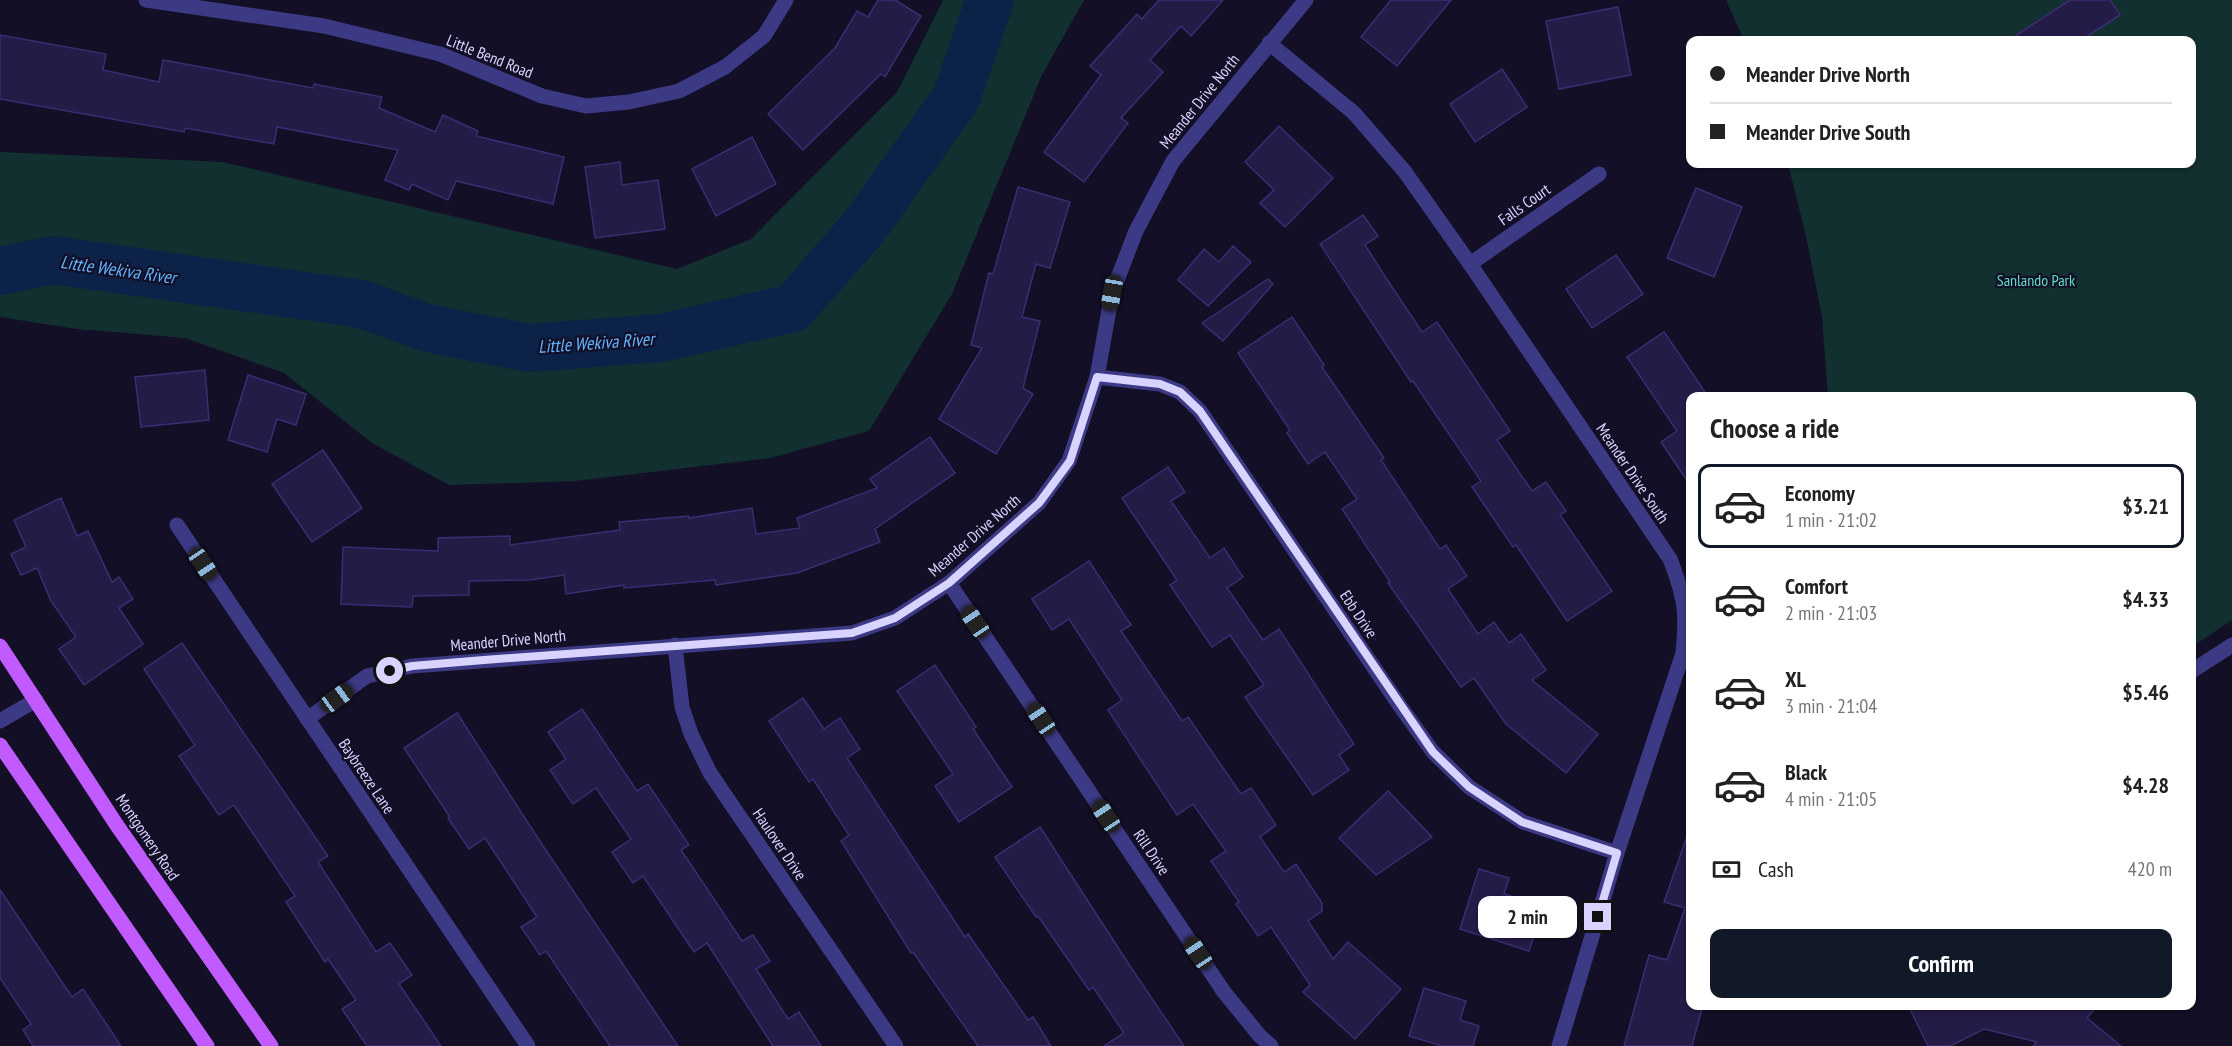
<!DOCTYPE html>
<meta charset="utf-8">
<style>
:root{--surface:#fff;--page:#f2f2f2;--text:#222;--muted:#767676;--line:#e0e0e0;--accent:#111827}
body{margin:0;font-family:"PT Sans Narrow",sans-serif;background:var(--page);color:var(--text);height:100vh;display:flex;flex-direction:column;font-size:22px;white-space:nowrap}
*{box-sizing:border-box;margin:0}
p{font-size:20px;color:var(--muted)}
.icon{flex:none;width:33px;height:33px;fill:none;stroke:currentColor;stroke-width:2;stroke-linecap:round;stroke-linejoin:round}
.map{position:relative;flex:1;overflow:hidden}
.details{position:absolute;left:1686px;top:392px;width:510px;height:618px;display:flex;flex-direction:column;background:var(--surface);border-radius:12px;box-shadow:0 2px 4px #0004}
.details>*{flex:none}
.top-card{position:absolute;left:1686px;top:36px;width:510px;height:132px;border-radius:12px;box-shadow:0 2px 4px #0004;display:grid;align-content:center;height:132px;padding:0 24px;background:var(--surface)}
.end{position:absolute;width:27px;height:27px;margin:-14px;border:8px solid #d9d4ff;background:#111;box-shadow:0 0 0 3px #111}
.from{border-radius:50%}
.bubble{position:absolute;height:42px;border-radius:12px;background:var(--surface);box-shadow:0 2px 4px #0004;font-size:20px;font-weight:700;line-height:42px;text-align:center}
.car{position:absolute;width:18px;height:36px;margin:-18px -9px;border-radius:8px;box-shadow:0 0 4px 2px #0007;background:linear-gradient(#222 24%,#8ab4d8 0 40%,#222 0 76%,#8ab4d8 0 86%,#222 0)}
.top-card b{display:flex;align-items:center;gap:21px;height:57px;font-size:22px}
.top-card b+b{border-top:2px solid var(--line)}
.top-card i{width:15px;height:15px;background:var(--text)}
ul{padding:0;list-style:none}
li{display:flex;align-items:center;gap:18px;height:84px;margin:0 12px 9px;padding:0 12px;border:3px solid transparent;border-radius:12px}
li div{flex:1}
li b{display:block;font-size:22px}
li em{font-style:normal;font-weight:700}
li.current{border-color:var(--accent)}
li>.icon{width:54px;height:54px;stroke-width:1.5}
h2{padding:0 24px;font-size:27px;line-height:72px}
.pay{display:flex;align-items:center;gap:15px;height:66px;padding:0 24px;font-size:22px}
.pay p{margin-inline-start:auto}
.action{display:flex;gap:12px;margin-top:auto;padding:12px 24px}
.action a{flex:1;height:69px;border-radius:12px;background:var(--accent);color:#fff;font-size:24px;font-weight:700;line-height:69px;text-align:center}
.map>svg:first-child{display:block}
.green{fill:#12302f}
.lines{fill:none;stroke-linecap:round;stroke-linejoin:round}
.river{stroke:#0c2248;stroke-width:48}
.building{fill:#241b47;stroke:#3b2d73;stroke-width:1.5}
.minor{stroke:#3d3a85;stroke-width:15}
.major{stroke:#c25bff;stroke-width:15}
.route{stroke:#d9d4ff;stroke-width:8}
.labels{text-anchor:middle;stroke-width:4.5;stroke-linejoin:round;paint-order:stroke}
.street-label{font-size:16px;fill:#d9d4ff;stroke:#130f26}
.park-label{font-size:16px;fill:#5fe0c0;stroke:#130f26}
.water-label{font-size:18px;font-style:italic;fill:#62b6ff;stroke:#130f26}
</style>
<div class="map">
<svg width="2232" height="1046" viewBox="0 0 2232 1046">
<rect width="100%" height="100%" fill="#130f26"/>
<g class="green">
<path d="M943,0h141l-42,75 -90,219 -83,137 -99,27 -195,23 -126,4 -77,-42 -88,-70 -99,-35 -108,-9 -77,-12v-165l223,10 454,107 74,-30 146,-147z"/>
<path d="M1726,0h506v620l-40,27v-251h-364l-6,-79 -16,-81 -18,-72h404v-124h-448z"/>
</g>
<g class="lines">
<path class="river" d="M0,271l53,-11 309,44 65,24 102,20 132,-10 132,-30 71,-81 92,-129 34,-98"/>
</g>
<g class="building">
<path d="M878,0h17l26,16 -36,61 -4,-3 -78,76 -35,-36 67,-66 22,-37 11,6z"/>
<path d="M1159,0h64l-32,36 -10,-10 -31,34 13,12 -42,46 7,5 -44,59 -40,-30 57,-77 -11,-9 47,-52 5,5z"/>
<path d="M1391,0h60l-54,66 -36,-29z"/>
<path d="M2070,0h40l10,15 -39,25h-72z"/>
<path d="M1618,7l13,68 -72,14 -13,-68z"/>
<path d="M0,35l106,19 -3,16 56,12 4,-22 150,28 1,-4 68,13 -3,11 56,24 8,-17 35,16 -2,5 88,21 -11,47 -97,-23 -8,19 -36,-16 -3,6 -24,-10 13,-30 -121,-23 -3,17 -89,-16 -1,4 -184,-33z"/>
<path d="M1502,69l25,38 -52,35 -25,-38z"/>
<path d="M1279,126l54,52 -48,49 -25,-24 14,-13 -29,-28z"/>
<path d="M752,137l24,47 -60,32 -24,-47z"/>
<path d="M620,162l2,23 36,-5 7,49 -70,9 -10,-71z"/>
<path d="M1018,187l52,15 -20,66 -14,-4 -14,53 18,4 -17,67 10,6 -37,60 -57,-35 43,-71 -11,-3 18,-72 4,1z"/>
<path d="M1696,188l46,19 -28,70 -47,-19z"/>
<path d="M1363,215l15,21 -13,9 21,33 36,54 15,-10 73,109 -13,9 35,51 14,-9 20,29 -6,4 52,76 -45,30 -51,-76 -3,2 -41,-60 9,-6 -68,-100 -2,1 -91,-138z"/>
<path d="M1233,246l18,16 -43,44 -30,-26 26,-31 15,13z"/>
<path d="M1616,255l27,39 -51,34 -26,-39z"/>
<path d="M1268,279l5,5 -50,57 -21,-18z"/>
<path d="M1292,317l32,48 -2,2 62,91 -3,2 59,89 6,-4 21,31 -19,13 30,45 16,-12 15,21 12,-9 25,36 -14,10 66,54 -32,39 -60,-49 -32,-46 -13,9 -73,-104 2,-1 -48,-73 15,-10 -32,-47 -17,12 -21,-31 3,-3 -52,-77z"/>
<path d="M1664,332l41,60 -6,4h-9v89l-29,-43 16,-11 -50,-74z"/>
<path d="M205,370l4,50 -68,7 -6,-50z"/>
<path d="M248,375l58,19 -10,31 -19,-6 -10,33 -39,-12z"/>
<path d="M930,437l25,36 -80,56 5,13 -83,31 -81,12 -1,-5 -91,8v-3l-58,9 -2,-19 -34,5 -61,1v14l-56,1 -1,11 -71,-3 2,-57 95,4v-13l72,-2v9l110,-15 -1,-8 70,-6v2l63,-10 4,26 44,-6 -3,-10 80,-30 -7,-9z"/>
<path d="M323,450l39,58 -50,34 -40,-58z"/>
<path d="M1168,467l17,25 -14,9 39,57 14,-10 19,29 -16,11 36,52 16,-11 75,115 -15,11 10,15 -36,25 -68,-98 19,-12 -34,-50 -18,12 -42,-62 7,-5 -55,-82z"/>
<path d="M61,498l16,38 11,-5 24,51 7,-5 14,22 -14,9 24,36 -59,41 -25,-36 17,-12 -25,-36 -14,-33 -16,7 -10,-21 15,-7 -12,-27z"/>
<path d="M1089,561l42,64 -10,6 61,90 6,-4 53,77 10,-6 25,37 -16,12 24,35 12,-8 26,39v8l-14,10 25,38 15,-17 53,47 -46,50 -52,-47 7,-7 -39,-58 -13,9 -22,-32 3,-2 -28,-41 15,-10 -33,-47 -16,11 -69,-105 14,-10 -53,-81 -17,11 -20,-31z"/>
<path d="M182,643l146,213 -10,6 58,90 14,-9 22,32 -13,9 42,62h-74l-25,-37 14,-9 -28,-41 -3,3 -39,-60 9,-6 -61,-91 -15,10 -40,-59 16,-11 -51,-76z"/>
<path d="M935,665l41,62 -3,2 39,58 -53,35 -24,-36 18,-12 -56,-83z"/>
<path d="M803,698l21,31 16,-11 20,31 -13,9 118,179 3,-3 60,86 5,-3 18,29h-73l-65,-94 -2,1 -70,-112 8,-6 -36,-56 -4,3 -40,-61z"/>
<path d="M582,709l55,82 11,-7 41,61 -8,5 61,91 11,-6 17,26 -14,8 32,50 11,-7 22,34h-48l-66,-103 -13,9 -51,-76 -10,7 -21,-31 19,-13 -35,-51 -23,16 -23,-34 16,-11 -18,-27z"/>
<path d="M457,713l86,133 135,200h-68l-64,-95 -6,4 -19,-28 16,-10 -52,-79 -16,11 -21,-31 2,-1 -46,-69z"/>
<path d="M1388,791l44,46 -56,38 -37,-37z"/>
<path d="M1040,827l88,136 56,83h-80l20,-13 -31,-46 -4,3 -51,-74 -2,1 -41,-60z"/>
<path d="M1687,836h3v169h13l-11,41h-68l25,-91 18,5 18,-52 -21,-6z"/>
<path d="M1479,869l30,9 -5,16 39,12 -14,45 -69,-22z"/>
<path d="M0,890l72,107 11,-8 38,57h-88l-10,-16 8,-6 -31,-46z"/>
<path d="M1424,988l42,13 -6,19 19,6 -6,20h-31l-33,-10z"/>
<path d="M1908,1005h190l-11,13 34,28h-88l4,-4 -53,-13 -34,17h-22z"/>
</g>
<g class="lines">
<g class="minor">
<path d="M146,0l178,26 116,28 102,42 44,10 43,-4 50,-11 46,-24 39,-31 22,-36"/>
<path d="M1269,43l85,70 51,59 65,92 200,295c15,39 17,52 13,94l-66,200 -58,193"/>
<path d="M1470,264l129,-90"/>
<path d="M1097,377l63,7 20,8 20,19 200,295 33,46 36,35 54,35 94,31"/>
<path d="M177,525l351,521"/>
<path d="M949,583l275,409 35,43 12,11"/>
<path d="M675,645l7,62 9,27 19,39 186,273"/>
<path d="M2192,671l40,-26"/>
<path d="M307,719l60,-43 45,-10 440,-33 43,-15 54,-35 90,-80 30,-42 28,-84 15,-84 24,-62 37,-70 133,-161"/>
<path d="M0,721l36,-21"/>
</g>
<g class="major">
<path d="M0,646l116,178 155,222"/>
<path d="M0,745l207,301"/>
</g>
</g>
<g class="lines">
<path class="route" d="M390,671l22,-5 72,-6 368,-27 43,-15 54,-35 90,-80 31,-42 27,-84 63,7 20,8 20,19 233,341 36,35 53,35 95,31 -19,64"/>
</g>
<g class="labels">
<g class="street-label">
<text transform="translate(490 56) rotate(22)" y="6">Little Bend Road</text>
<text transform="translate(1199 101) rotate(-51)" y="6">Meander Drive North</text>
<text transform="translate(1524 204) rotate(-35)" y="6">Falls Court</text>
<text transform="translate(1633 473) rotate(56)" y="6">Meander Drive South</text>
<text transform="translate(974 535) rotate(-41)" y="6">Meander Drive North</text>
<text transform="translate(1359 614) rotate(56)" y="6">Ebb Drive</text>
<text transform="translate(508 640) rotate(-5)" y="6">Meander Drive North</text>
<text transform="translate(367 776) rotate(56)" y="6">Baybreeze Lane</text>
<text transform="translate(148 837) rotate(56)" y="6">Montgomery Road</text>
<text transform="translate(780 844) rotate(56)" y="6">Haulover Drive</text>
<text transform="translate(1152 852) rotate(56)" y="6">Rill Drive</text>
</g>
<g class="park-label">
<text x="2036" y="286">Sanlando Park</text>
</g>
<g class="water-label">
<text transform="translate(118 270) rotate(8)" y="6">Little Wekiva River</text>
<text transform="translate(596 343) rotate(-4)" y="6">Little Wekiva River</text>
</g>
</g>
</svg>
<i class="end from" style="left:390px;top:671px"></i>
<i class="end" style="left:1598px;top:917px"></i>
<div class="bubble" style="left:1478px;top:896px;width:99px">2 min</div>
<i class="car" style="left:1112px;top:293px;rotate:190deg"></i>
<i class="car" style="left:203px;top:564px;rotate:146deg"></i>
<i class="car" style="left:975px;top:622px;rotate:326deg"></i>
<i class="car" style="left:337px;top:698px;rotate:54deg"></i>
<i class="car" style="left:1041px;top:719px;rotate:326deg"></i>
<i class="car" style="left:1106px;top:816px;rotate:326deg"></i>
<i class="car" style="left:1198px;top:953px;rotate:326deg"></i>
<div class="top-card">
<b><i class="from"></i>Meander Drive North</b>
<b><i></i>Meander Drive South</b>
</div>
<section class="details">
<h2>Choose a ride</h2>
<ul>
<li class="current"><svg class="icon" aria-label="car" viewBox="0 0 24 24"><path d="M5 17H2v-5l4-1 3-4h7l3 4 3 1v5h-3M9 17h6M6 11h13"/><circle cx="7" cy="17" r="2"/><circle cx="17" cy="17" r="2"/></svg><div><b>Economy</b><p>1 min · 21:02</p></div><em>$3.21</em></li>
<li><svg class="icon" aria-label="car" viewBox="0 0 24 24"><path d="M5 17H2v-5l4-1 3-4h7l3 4 3 1v5h-3M9 17h6M6 11h13"/><circle cx="7" cy="17" r="2"/><circle cx="17" cy="17" r="2"/></svg><div><b>Comfort</b><p>2 min · 21:03</p></div><em>$4.33</em></li>
<li><svg class="icon" aria-label="car" viewBox="0 0 24 24"><path d="M5 17H2v-5l4-1 3-4h7l3 4 3 1v5h-3M9 17h6M6 11h13"/><circle cx="7" cy="17" r="2"/><circle cx="17" cy="17" r="2"/></svg><div><b>XL</b><p>3 min · 21:04</p></div><em>$5.46</em></li>
<li><svg class="icon" aria-label="car" viewBox="0 0 24 24"><path d="M5 17H2v-5l4-1 3-4h7l3 4 3 1v5h-3M9 17h6M6 11h13"/><circle cx="7" cy="17" r="2"/><circle cx="17" cy="17" r="2"/></svg><div><b>Black</b><p>4 min · 21:05</p></div><em>$4.28</em></li>
</ul>
<div class="pay"><svg class="icon" aria-label="cash" viewBox="0 0 24 24"><path d="M3 7h18v10H3z"/><circle cx="12" cy="12" r="2"/></svg>Cash<p>420 m</p></div>
<div class="action"><a>Confirm</a></div>
</section>
</div>
